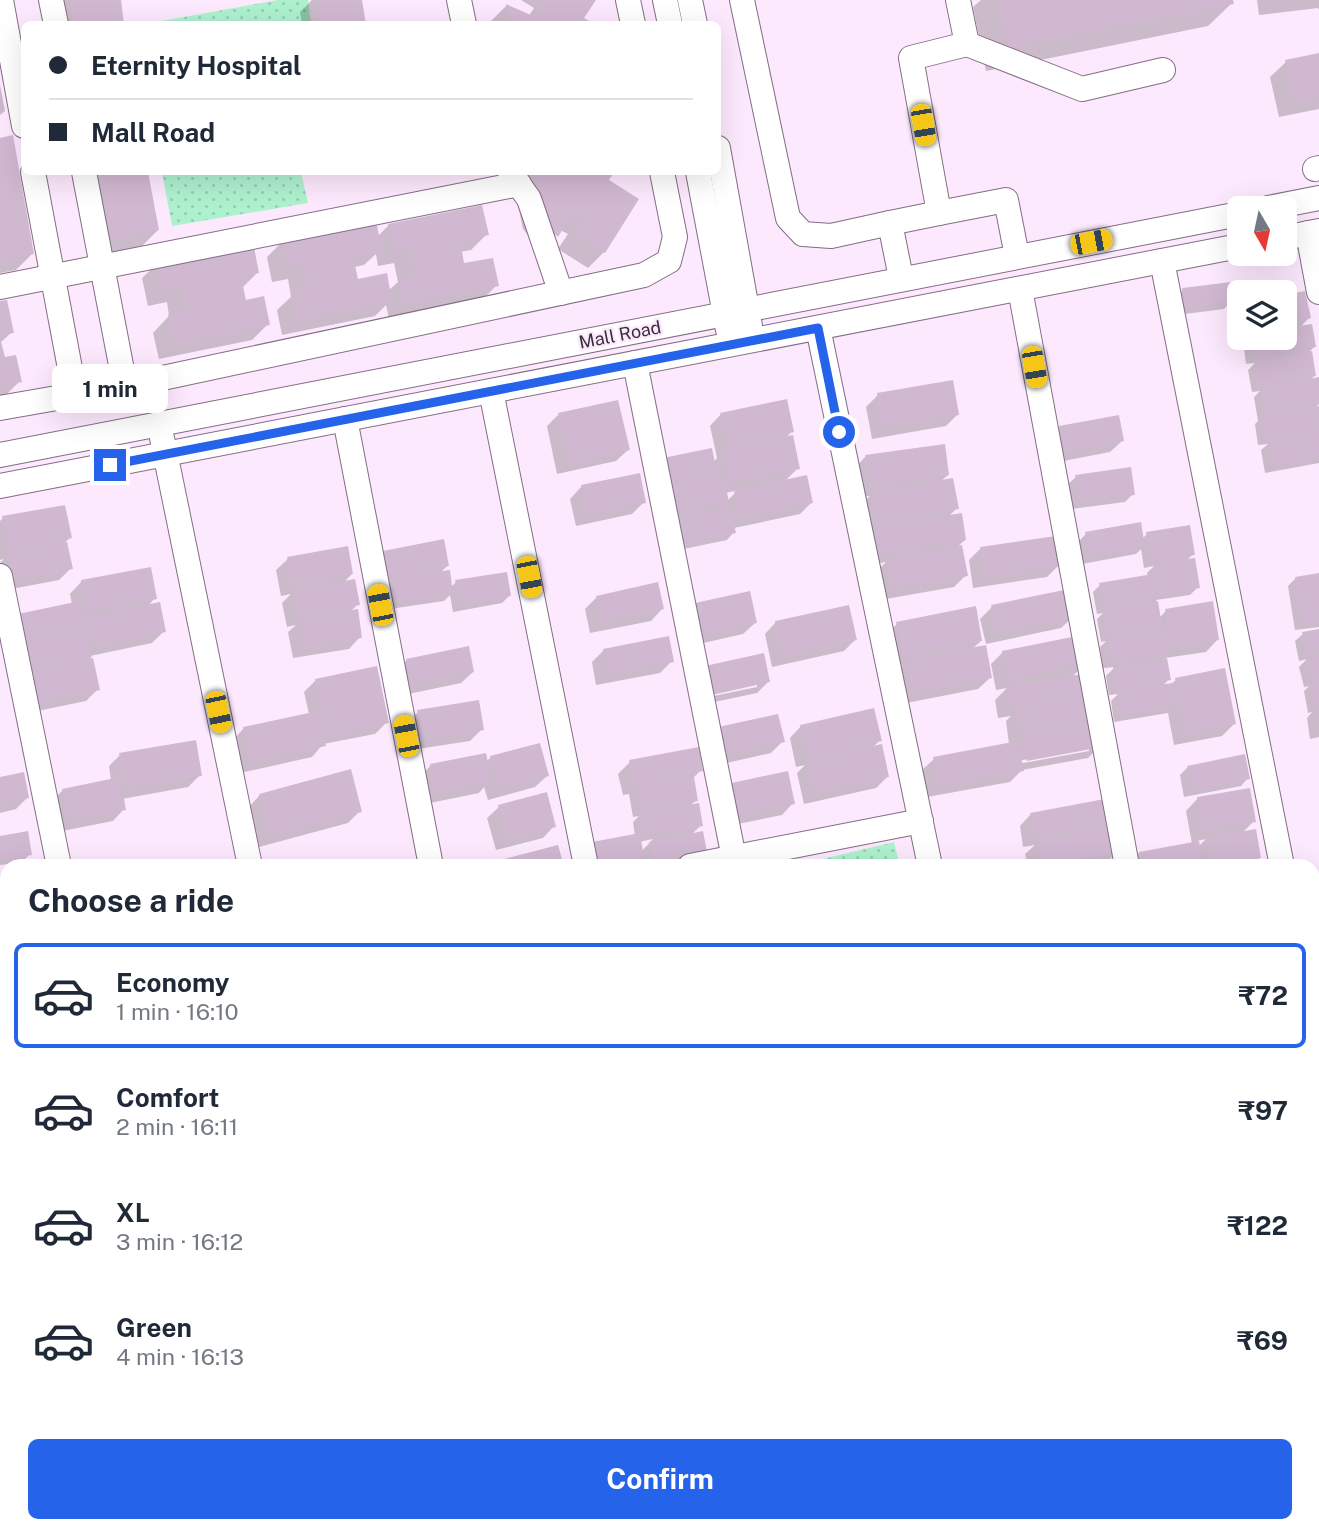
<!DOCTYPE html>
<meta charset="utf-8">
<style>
:root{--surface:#fff;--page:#f6f6f7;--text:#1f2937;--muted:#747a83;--line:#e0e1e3;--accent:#2563eb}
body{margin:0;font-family:"Public Sans",sans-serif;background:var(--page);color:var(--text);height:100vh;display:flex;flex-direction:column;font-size:26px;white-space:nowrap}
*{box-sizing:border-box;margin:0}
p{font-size:23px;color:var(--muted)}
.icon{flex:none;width:38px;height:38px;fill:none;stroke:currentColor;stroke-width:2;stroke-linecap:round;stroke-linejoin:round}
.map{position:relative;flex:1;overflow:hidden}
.sheet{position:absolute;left:0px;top:859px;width:1320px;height:674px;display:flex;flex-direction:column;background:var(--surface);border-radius:21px 21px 0 0;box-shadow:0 7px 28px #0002}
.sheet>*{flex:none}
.top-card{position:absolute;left:21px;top:21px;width:700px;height:154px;border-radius:10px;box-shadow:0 7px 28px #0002;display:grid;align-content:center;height:154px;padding:0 28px;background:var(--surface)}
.needle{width:46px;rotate:171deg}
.tools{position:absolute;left:1227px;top:196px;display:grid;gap:14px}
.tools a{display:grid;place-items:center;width:70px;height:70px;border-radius:10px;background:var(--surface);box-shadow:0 7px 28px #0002;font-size:35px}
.end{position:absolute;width:32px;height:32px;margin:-16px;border:9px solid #2563eb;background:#fff;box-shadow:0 0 0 4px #fff}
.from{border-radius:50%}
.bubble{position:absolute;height:49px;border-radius:10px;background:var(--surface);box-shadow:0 7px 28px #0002;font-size:23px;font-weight:700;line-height:49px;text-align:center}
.car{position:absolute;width:21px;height:42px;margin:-21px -10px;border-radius:9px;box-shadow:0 0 5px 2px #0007;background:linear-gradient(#f5c518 24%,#345 0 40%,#f5c518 0 76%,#345 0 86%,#f5c518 0)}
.top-card b{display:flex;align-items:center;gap:24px;height:66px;font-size:26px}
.top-card b+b{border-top:2px solid var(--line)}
.top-card i{width:18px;height:18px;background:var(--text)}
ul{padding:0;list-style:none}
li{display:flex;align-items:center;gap:21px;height:105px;margin:0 14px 10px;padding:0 14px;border:4px solid transparent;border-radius:10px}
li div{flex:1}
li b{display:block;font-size:26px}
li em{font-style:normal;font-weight:700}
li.active{border-color:var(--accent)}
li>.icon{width:63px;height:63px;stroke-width:1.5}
h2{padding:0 28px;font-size:32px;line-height:84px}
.action{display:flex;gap:14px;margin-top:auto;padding:14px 28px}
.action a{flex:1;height:80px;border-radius:10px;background:var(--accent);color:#fff;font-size:28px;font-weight:700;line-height:80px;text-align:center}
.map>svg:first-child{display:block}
.park{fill:url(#park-dots)}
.shadow{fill:#0003;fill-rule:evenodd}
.building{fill:#d1b8d1}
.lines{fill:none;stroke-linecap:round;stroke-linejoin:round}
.minor-casing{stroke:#836d83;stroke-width:26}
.minor{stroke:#fff;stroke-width:24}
.route{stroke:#2563eb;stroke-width:9}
.labels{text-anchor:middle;stroke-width:5;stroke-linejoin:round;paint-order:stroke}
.street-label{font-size:18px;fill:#382e38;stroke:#fde9fd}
</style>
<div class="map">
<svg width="1319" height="1532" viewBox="0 0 1319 1532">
<defs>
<pattern id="park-dots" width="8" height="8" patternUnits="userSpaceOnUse" patternTransform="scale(1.75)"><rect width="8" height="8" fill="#aef1cf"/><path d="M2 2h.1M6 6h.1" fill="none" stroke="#96cfb2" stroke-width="1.8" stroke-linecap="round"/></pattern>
</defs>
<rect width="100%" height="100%" fill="#fde9fd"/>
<g class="park">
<path d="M278,0h30l3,24h-166z"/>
<path d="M162,172h139l7,31 -136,23z"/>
<path d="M894,842l6,24h-108h1z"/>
<path d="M1319,940v240l-6,1 -1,-240z"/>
<path d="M7,1190v140l-7,1v-139z"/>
</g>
<g class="shadow">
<path d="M52,0h67l3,24h-67z"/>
<path d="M312,0h49l3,24h-62l-2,-12z"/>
<path d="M521,0h73l-12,19 9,5h-100v-3l15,-15 23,10 5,-8z"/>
<path d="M981,0h250l1,3 -24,23 -222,45 -13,-64z"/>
<path d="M1257,0h62v10l-1,-2 -59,7z"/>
<path d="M1319,54v55l-40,8 -9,-40 16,-15z"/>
<path d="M0,85l5,26 -5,4z"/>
<path d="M0,139l32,115 -16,16 -16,3z"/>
<path d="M81,172h65l12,58 -16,16 -45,9z"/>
<path d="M523,172h89l-6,9 -2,71 -16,16 -30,-19 10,-15 -8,-4 -19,21 -18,-22 -10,-47z"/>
<path d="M389,225l98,9 -16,16 -11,2 3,13 34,20 -16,16 -92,18 -3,-14 -11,11 -93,19 -5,-25 14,-13 -3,-18 -16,3 -5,-25 16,-16 94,-4zM376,254l2,12 16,-3 4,19 -10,9 -31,-10 -3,-14 10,-2z"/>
<path d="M158,263l99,10 -15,15 3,14 23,22 -16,16 -93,19 -6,-26 16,-17 -2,-14 -19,4 -6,-28z"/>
<path d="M1183,290l48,11 -7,8 -47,6 -2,-18z"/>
<path d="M1284,297l25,21 -10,10 15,19 -4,4 5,24 -6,6 10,7v16l-5,5 5,-1v55l-54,10 -4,-23 7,-6 -10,1 -3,-21 3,-3 -4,-24 6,-6 -8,1 -4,-22 7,-7 -9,1 -3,-23 -9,2 -6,-25 11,-10v30h45z"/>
<path d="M0,303l12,29 -12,11 4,16 16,22 -16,16 -4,1z"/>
<path d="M878,395l80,19 -12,12 -74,13 -6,-32z"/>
<path d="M721,414l71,17 -7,8 13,29 -14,14 27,21 -11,11 -66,14v4l-7,8 -53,11 -22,-83 61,-6 4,-4 -7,-32zM738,490l-11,11 -1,-8z"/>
<path d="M558,415l70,35 -12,11 -59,13 -10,-48z"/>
<path d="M1060,428l62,13 -12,11 -57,11 -4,-23z"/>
<path d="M865,457l83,18 -8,7 17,26 -8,8 16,24 -9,8 10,27 -12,12 -74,13 -4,-28 10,-10 -19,3 -7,-60 10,-9 -12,1 -4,-28z"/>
<path d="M1076,477l57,17 -8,8 -54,7 -3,-25z"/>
<path d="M581,487l63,15 -12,12 -56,12 -6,-27z"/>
<path d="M3,518l67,20 -7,6 8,24 -12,12 -58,11 -1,-28 4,-4 -4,1v-39z"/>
<path d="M1086,534l56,5 5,-5 46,20 -7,7 12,26 -8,8 -34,5 3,18 7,-7 51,29 -11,12 -41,6 4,21 -7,8 8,-2 6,-5 58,44 -12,12 -48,9 -6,-32 -54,9 -3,-21 7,-7 -9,1 -3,-19 9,-9 -12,1 -3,-21 6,-6 -5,1 -4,-23 6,-6 -6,1 -4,-22 7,-7 48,-8 -1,-4 7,-7 -10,2 -3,-19 -5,5 -54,10 -3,-23z"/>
<path d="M980,549l79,16 -12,12 -74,11 -4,-28z"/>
<path d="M384,553l63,13 -7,7 10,15 6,-6 53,14 -7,7 -49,9 -3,-17 -6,6 -61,9 -10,-46z"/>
<path d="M288,559l64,15 -9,9 15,21 -8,8 10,25 -11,12 -56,9 -5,-26 8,-7 -9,2 -5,-24 9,-9 -10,2 -5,-26z"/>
<path d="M1319,575v52l-24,3 -7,-44 7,-7z"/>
<path d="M81,582l74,16 -8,9 17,24 -12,12 -62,13 8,33 -12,12 -58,12 -21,-86 65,-23 -2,-10z"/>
<path d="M597,597l65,12 -11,12 -61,12 -5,-24z"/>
<path d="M992,607l81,10 -12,11 -75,16 -6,-25z"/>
<path d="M684,617l71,6 -12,11 -53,12z"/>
<path d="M776,622l79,18 -11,11 -72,16 -7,-33z"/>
<path d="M897,624l84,17 -9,8 18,29 -12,11 -77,15 -6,-31 8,-8 -11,2 -7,-32z"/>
<path d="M1319,631v106l-9,2 -3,-21 5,-6 -4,1 -4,-22 5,-5 -5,1 -5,-20 8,-8 -8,2 -4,-20 8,-7z"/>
<path d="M604,650l68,11 -12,12 -64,12 -4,-23z"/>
<path d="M1003,652l83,11 -14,14 15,-2 13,71 -12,12 -66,12 -12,12 -83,15 -5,-27 12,-11 75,-15 -3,-23 5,-5 -13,2 -3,-18 12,-12 -11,2 -5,-26zM1089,747v4l-71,13v-3z"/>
<path d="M406,661l67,11 -12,11 -62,13 -4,-23z"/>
<path d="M695,679l73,3 -11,11 -57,12zM757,683v4l-53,11 -1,-3z"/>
<path d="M316,680l71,42 -12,12 -52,10 -11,13 -72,16 -7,-33 11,-12 65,-14 -5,-22z"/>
<path d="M418,712l64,17 -12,12 -59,9 -4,-27z"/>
<path d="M801,726l79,14 -8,8 15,29 -11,11 -72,16 -7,-31 8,-8 -9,2 -6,-29z"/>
<path d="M707,740l76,1 -12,12 -58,13z"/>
<path d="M120,755l80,20 -12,12 -66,12 2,10 -11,12 -56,11 -6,-30 12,-12 48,-9 -2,-15z"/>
<path d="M491,757l56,19 -12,11 -47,13 -4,-13 -5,6 -54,11 -5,-27 11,-12 55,-3z"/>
<path d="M630,762l71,8 -9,9 4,21 -6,6 11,19 -10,10 6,24 -38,7h-14v-3l-4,3h-53l47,-30 -2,-14 6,-6 -6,1 -4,-23 -6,1 -5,-21zM653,839l-12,13 -2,-10z"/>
<path d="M1187,768l61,10 -7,8 -57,11 -4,-22z"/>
<path d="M0,779l27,19 -11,11 -16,4z"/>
<path d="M260,795l100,16 -12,12 -89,24 -10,-40z"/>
<path d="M717,798l76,5 -11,12 -59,12z"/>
<path d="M1197,799l57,22 -12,12 17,25 -7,7 -124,1 11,-13 53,-9 -6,-33zM1206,839l-8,8 -1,-6z"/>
<path d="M499,807l55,19 -11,12 -47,12 -9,-32z"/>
<path d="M1031,814l82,7 -9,9 14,21 -11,11 -22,4h-57l-3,-12 10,-9 -12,2 -3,-21z"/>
<path d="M0,838l30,16 -8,8 -22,3z"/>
<path d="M557,847l5,19h-63l6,-6z"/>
<path d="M7,947v37l-7,2v-37z"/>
<path d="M1319,1273v95l-7,1v-95z"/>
<path d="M1319,1417v37l-4,1 1,10 -4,4v-51z"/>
<path d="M0,1434l3,14 -3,4z"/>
<path d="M1319,1468v25l-5,6 5,-1v27l-39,7h-16l-1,-6h49v-55z"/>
<path d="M44,1526h57l1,6h-56z"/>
<path d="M258,1526h77v6h-83z"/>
<path d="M392,1526h29l-29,4z"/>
<path d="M471,1526h71l1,6h-72z"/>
<path d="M579,1526h125l1,6h-132z"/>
<path d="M779,1526h65l-34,6h-30z"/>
</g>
<g class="building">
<path d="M69,0h52l3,24h-51z"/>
<path d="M316,0h46l4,24h-47z"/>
<path d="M543,0h53l-12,18 10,6h-85l-3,-20 27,12z"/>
<path d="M999,0h234l1,4 -225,44z"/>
<path d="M1319,53v44l-25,6 -9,-43z"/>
<path d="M13,135l21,119 -34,7v-123z"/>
<path d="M99,172h49l11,58 -47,10z"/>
<path d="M529,172h85l-5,8 30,19 -34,54 -32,-20 9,-15 -9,-6 -15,25 -20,-24z"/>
<path d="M482,205l7,30 -29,5 4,23 29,-5 6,28 -95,18 -5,-26 16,-3 -6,-27 -15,3 -6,-27z"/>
<path d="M376,221l6,29 -29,6 5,23 29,-6 5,28 -94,19 -6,-27 16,-3 -5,-26 -16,3 -5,-28z"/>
<path d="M253,242l6,31 -18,4 5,23 18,-4 6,29 -96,19 -6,-29 19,-4 -5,-23 -19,4 -6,-31z"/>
<path d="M1231,282l2,20 -49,6 -2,-20z"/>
<path d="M1305,291l6,27 -27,6v-29z"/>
<path d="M7,300l7,33 -14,2v-34z"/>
<path d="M1312,324l4,23 -63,11 -3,-20h34v-10z"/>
<path d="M0,338l5,19 11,-2 6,27 -22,4z"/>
<path d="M1312,351l4,25 -57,10 -5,-25z"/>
<path d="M1319,377v26l-54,9 -4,-24z"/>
<path d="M953,380l6,35 -76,13 -6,-35z"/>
<path d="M787,399l7,33 -66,14 -8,-33z"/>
<path d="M618,400l12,50 -62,14 -10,-51z"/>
<path d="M1319,406v24l-54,9 -3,-24z"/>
<path d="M1119,415l5,26 -59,12 -6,-27z"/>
<path d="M1319,432v26l-46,8 -5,-25z"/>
<path d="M793,435l7,34 -71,15 -7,-34z"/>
<path d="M945,444l4,31 -80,12 -4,-32z"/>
<path d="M712,448l5,25 -53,11 -6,-25z"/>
<path d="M1131,467l4,28 -57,7 -3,-27z"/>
<path d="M640,473l6,30 -59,12 -6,-30z"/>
<path d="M723,474l6,28 -58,12 -6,-27z"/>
<path d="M807,475l6,28 -73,16 -6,-28z"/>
<path d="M953,478l6,31 -83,14 -5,-31z"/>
<path d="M65,505l7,33 -64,12 -6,-34z"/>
<path d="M730,506l6,27 -55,12 -6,-27z"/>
<path d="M962,513l4,27 -88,14 -4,-27z"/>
<path d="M1141,522l4,25 -56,10 -4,-25z"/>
<path d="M1190,525l5,30 -44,7 -5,-30z"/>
<path d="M1056,536l5,30 -77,11 -4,-30z"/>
<path d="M444,539l5,27 -61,12 -5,-27z"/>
<path d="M67,542l6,27 -61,11 -5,-27z"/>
<path d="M962,545l6,31 -76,14 -6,-31z"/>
<path d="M348,546l5,28 -61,12 -5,-29z"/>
<path d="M1195,558l5,30 -41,7 -5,-31z"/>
<path d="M151,567l6,32 -71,13 -5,-32z"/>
<path d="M450,570l3,24 -63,10 -4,-25z"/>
<path d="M507,572l4,24 -51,9 -5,-25z"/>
<path d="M1319,573v48l-17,3 -7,-47z"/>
<path d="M1153,574l4,24 -53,9 -5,-24z"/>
<path d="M355,579l5,26 -62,11 -5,-26z"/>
<path d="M658,582l6,27 -62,14 -6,-27z"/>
<path d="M1069,589l6,28 -78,16 -6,-28z"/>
<path d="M750,591l7,32 -55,12 -7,-32z"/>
<path d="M80,601l6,27 -63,13 -5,-27z"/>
<path d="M1158,601l4,25 -54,10 -5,-26z"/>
<path d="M1213,601l6,39 -47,8 -7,-39z"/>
<path d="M160,602l6,30 -72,15 -7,-30z"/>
<path d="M849,605l8,35 -74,16 -8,-35z"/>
<path d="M976,606l6,35 -79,16 -7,-35z"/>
<path d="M358,609l4,29 -58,9 -5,-28z"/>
<path d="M1165,629l4,25 -59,8 -3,-24z"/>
<path d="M1319,629v23l-13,2 -4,-22z"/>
<path d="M86,630l6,27 -59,12 -6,-27z"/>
<path d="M1082,635l6,28 -80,16 -6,-28z"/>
<path d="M669,636l5,26 -66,12 -5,-25z"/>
<path d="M986,645l6,33 -79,15 -7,-33z"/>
<path d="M469,646l5,26 -63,13 -5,-26z"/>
<path d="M764,653l6,29 -58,13 -7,-29z"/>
<path d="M1319,655v24l-8,2 -5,-23z"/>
<path d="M93,658l7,32 -61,13 -7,-32z"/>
<path d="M1167,658l4,22 -55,9 -3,-22z"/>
<path d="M377,666l12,57 -62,13 -12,-57z"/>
<path d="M1225,668l11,56 -51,10 -10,-56z"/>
<path d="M1089,673l3,20 -83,14 -3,-21z"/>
<path d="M1319,681v24l-4,1 -5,-24z"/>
<path d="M1172,683l3,23 -54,9 -4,-23z"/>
<path d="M1092,696l4,23 -76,12 -3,-23z"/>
<path d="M479,700l5,30 -62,10 -5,-30z"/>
<path d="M874,708l8,33 -75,16 -7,-32z"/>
<path d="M318,711l8,35 -75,16 -8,-35z"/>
<path d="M778,714l7,28 -61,13 -6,-28z"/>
<path d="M1097,721l5,26 -75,14 -5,-26z"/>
<path d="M196,740l6,36 -76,13 -7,-36z"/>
<path d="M1018,741l6,30 -86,16 -5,-30z"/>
<path d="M540,743l9,33 -50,13 -9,-33z"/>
<path d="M882,744l7,33 -74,16 -7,-33z"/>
<path d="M699,747l4,24 -69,14 -5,-25z"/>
<path d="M486,753l6,29 -56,11 -6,-29z"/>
<path d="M1245,754l5,25 -58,12 -5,-25z"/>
<path d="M351,769l11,43 -92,24 -11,-42z"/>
<path d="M788,771l7,33 -61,13 -7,-33z"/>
<path d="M24,772l5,26 -29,6v-27z"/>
<path d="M120,777l6,33 -57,11 -7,-32z"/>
<path d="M694,777l4,24 -58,10 -4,-24z"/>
<path d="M1250,788l6,34 -54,9 -5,-34z"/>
<path d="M547,792l9,35 -49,13 -9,-35z"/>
<path d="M1110,798l5,24 -80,15 -5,-24z"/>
<path d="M699,803l4,23 -60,10 -3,-23z"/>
<path d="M1116,826l4,25 -79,15 -5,-25z"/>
<path d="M1256,829l5,29 -51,8 -5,-28z"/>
<path d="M28,831l4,24 -32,5v-24z"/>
<path d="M703,831l4,21 -54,10 -4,-20z"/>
<path d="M640,833l5,32 -49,1 -4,-24z"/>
<path d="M1199,841l5,25h-63l-2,-14z"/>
<path d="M558,845l6,21h-58l-2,-7z"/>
<path d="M7,946v30l-5,1 -2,-30z"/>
<path d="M1319,1468v25l-7,1v-25z"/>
<path d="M1319,1496v24l-7,1v-24z"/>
<path d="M93,1526h9l2,6h-34z"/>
<path d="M264,1526h72l1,6h-72z"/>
<path d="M483,1526h61l1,6h-61z"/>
<path d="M584,1526h67l1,6h-67z"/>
<path d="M655,1526h51l1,6h-51z"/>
<path d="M899,1526h58l1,6h-58z"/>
<path d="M979,1526h49l1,6h-69v-2z"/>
</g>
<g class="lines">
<g class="minor-casing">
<g id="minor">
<path d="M1,0l23,126"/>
<path d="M51,0l5,24"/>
<path d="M459,0l5,24"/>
<path d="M628,0l5,24"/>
<path d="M665,0l5,24"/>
<path d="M690,0l5,24"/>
<path d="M742,0l46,218 15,16 28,2 59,-13 11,55"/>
<path d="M958,0l9,44 115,45 81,-19"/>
<path d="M718,148l32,178"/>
<path d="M1315,169l4,-1"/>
<path d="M33,172l42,223"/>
<path d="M84,172l41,214"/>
<path d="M510,172l19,27 32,94"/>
<path d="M698,172l30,158"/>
<path d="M1268,208l51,-10"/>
<path d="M939,213l67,-13 11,56"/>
<path d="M890,223l49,-10 -28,-155 56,-14"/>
<path d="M1308,233l11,59"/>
<path d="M1284,238l35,-7"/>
<path d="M1162,261l120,605"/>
<path d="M0,287l519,-103"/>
<path d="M1020,289l107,577"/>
<path d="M818,328l112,538"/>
<path d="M635,363l99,495"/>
<path d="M491,391l95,475"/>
<path d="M0,408l125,-22 519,-111 25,-14 6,-24 -13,-65"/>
<path d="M345,419l86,447"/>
<path d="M162,438l88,428"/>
<path d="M0,455l1239,-241"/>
<path d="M0,486l1239,-240"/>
<path d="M0,576l59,290"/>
<path d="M690,866l231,-45"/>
<path d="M1312,916l7,-1"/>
<path d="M0,1160l7,-2"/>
<path d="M1312,1190l7,-1"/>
<path d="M0,1349l7,-2"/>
<path d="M48,1526l1,6"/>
<path d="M196,1526l1,6"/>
<path d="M385,1526l2,6"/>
<path d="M569,1526l1,6"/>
<path d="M730,1526l1,6"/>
<path d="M884,1526l1,6"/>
<path d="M1068,1526l2,6"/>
<path d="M1260,1526l2,6"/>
</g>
</g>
<use href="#minor" class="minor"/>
</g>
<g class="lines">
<path class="route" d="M110,465l708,-137 21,104"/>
</g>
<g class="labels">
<g class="street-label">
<text transform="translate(620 335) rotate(-11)" y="6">Mall Road</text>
</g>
</g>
</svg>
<div class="tools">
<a><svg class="needle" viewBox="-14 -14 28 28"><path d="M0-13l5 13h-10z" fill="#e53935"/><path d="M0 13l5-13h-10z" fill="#747a83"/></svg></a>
<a><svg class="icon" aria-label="layers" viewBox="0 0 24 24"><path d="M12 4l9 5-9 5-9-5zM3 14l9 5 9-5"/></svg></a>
</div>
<i class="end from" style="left:839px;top:432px"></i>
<i class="end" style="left:110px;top:465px"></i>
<div class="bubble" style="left:52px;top:364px;width:116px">1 min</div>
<i class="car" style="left:923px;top:125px;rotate:170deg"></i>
<i class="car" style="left:1091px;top:242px;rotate:79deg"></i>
<i class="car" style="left:1034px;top:367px;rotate:170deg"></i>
<i class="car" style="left:529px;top:577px;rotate:169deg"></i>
<i class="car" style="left:380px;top:605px;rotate:349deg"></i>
<i class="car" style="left:218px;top:712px;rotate:168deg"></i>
<i class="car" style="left:406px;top:736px;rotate:349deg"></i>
<div class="top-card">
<b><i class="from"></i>Eternity Hospital</b>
<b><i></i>Mall Road</b>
</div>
<section class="sheet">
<h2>Choose a ride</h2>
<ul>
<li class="active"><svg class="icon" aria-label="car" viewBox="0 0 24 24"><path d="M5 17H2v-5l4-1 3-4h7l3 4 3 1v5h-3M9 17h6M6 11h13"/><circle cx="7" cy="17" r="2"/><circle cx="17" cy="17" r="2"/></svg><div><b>Economy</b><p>1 min · 16:10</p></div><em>₹72</em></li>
<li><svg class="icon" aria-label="car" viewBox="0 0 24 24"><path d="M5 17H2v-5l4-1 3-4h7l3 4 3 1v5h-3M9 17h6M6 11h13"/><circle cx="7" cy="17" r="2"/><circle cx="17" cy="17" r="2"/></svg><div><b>Comfort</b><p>2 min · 16:11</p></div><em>₹97</em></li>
<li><svg class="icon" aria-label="car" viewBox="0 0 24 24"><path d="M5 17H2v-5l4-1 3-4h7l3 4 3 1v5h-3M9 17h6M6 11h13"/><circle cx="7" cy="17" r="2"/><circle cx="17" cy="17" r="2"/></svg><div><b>XL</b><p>3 min · 16:12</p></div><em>₹122</em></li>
<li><svg class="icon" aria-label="car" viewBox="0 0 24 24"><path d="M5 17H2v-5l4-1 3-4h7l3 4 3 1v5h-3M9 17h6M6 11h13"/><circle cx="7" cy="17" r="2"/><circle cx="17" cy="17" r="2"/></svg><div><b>Green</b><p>4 min · 16:13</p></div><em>₹69</em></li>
</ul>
<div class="action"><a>Confirm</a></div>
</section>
</div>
